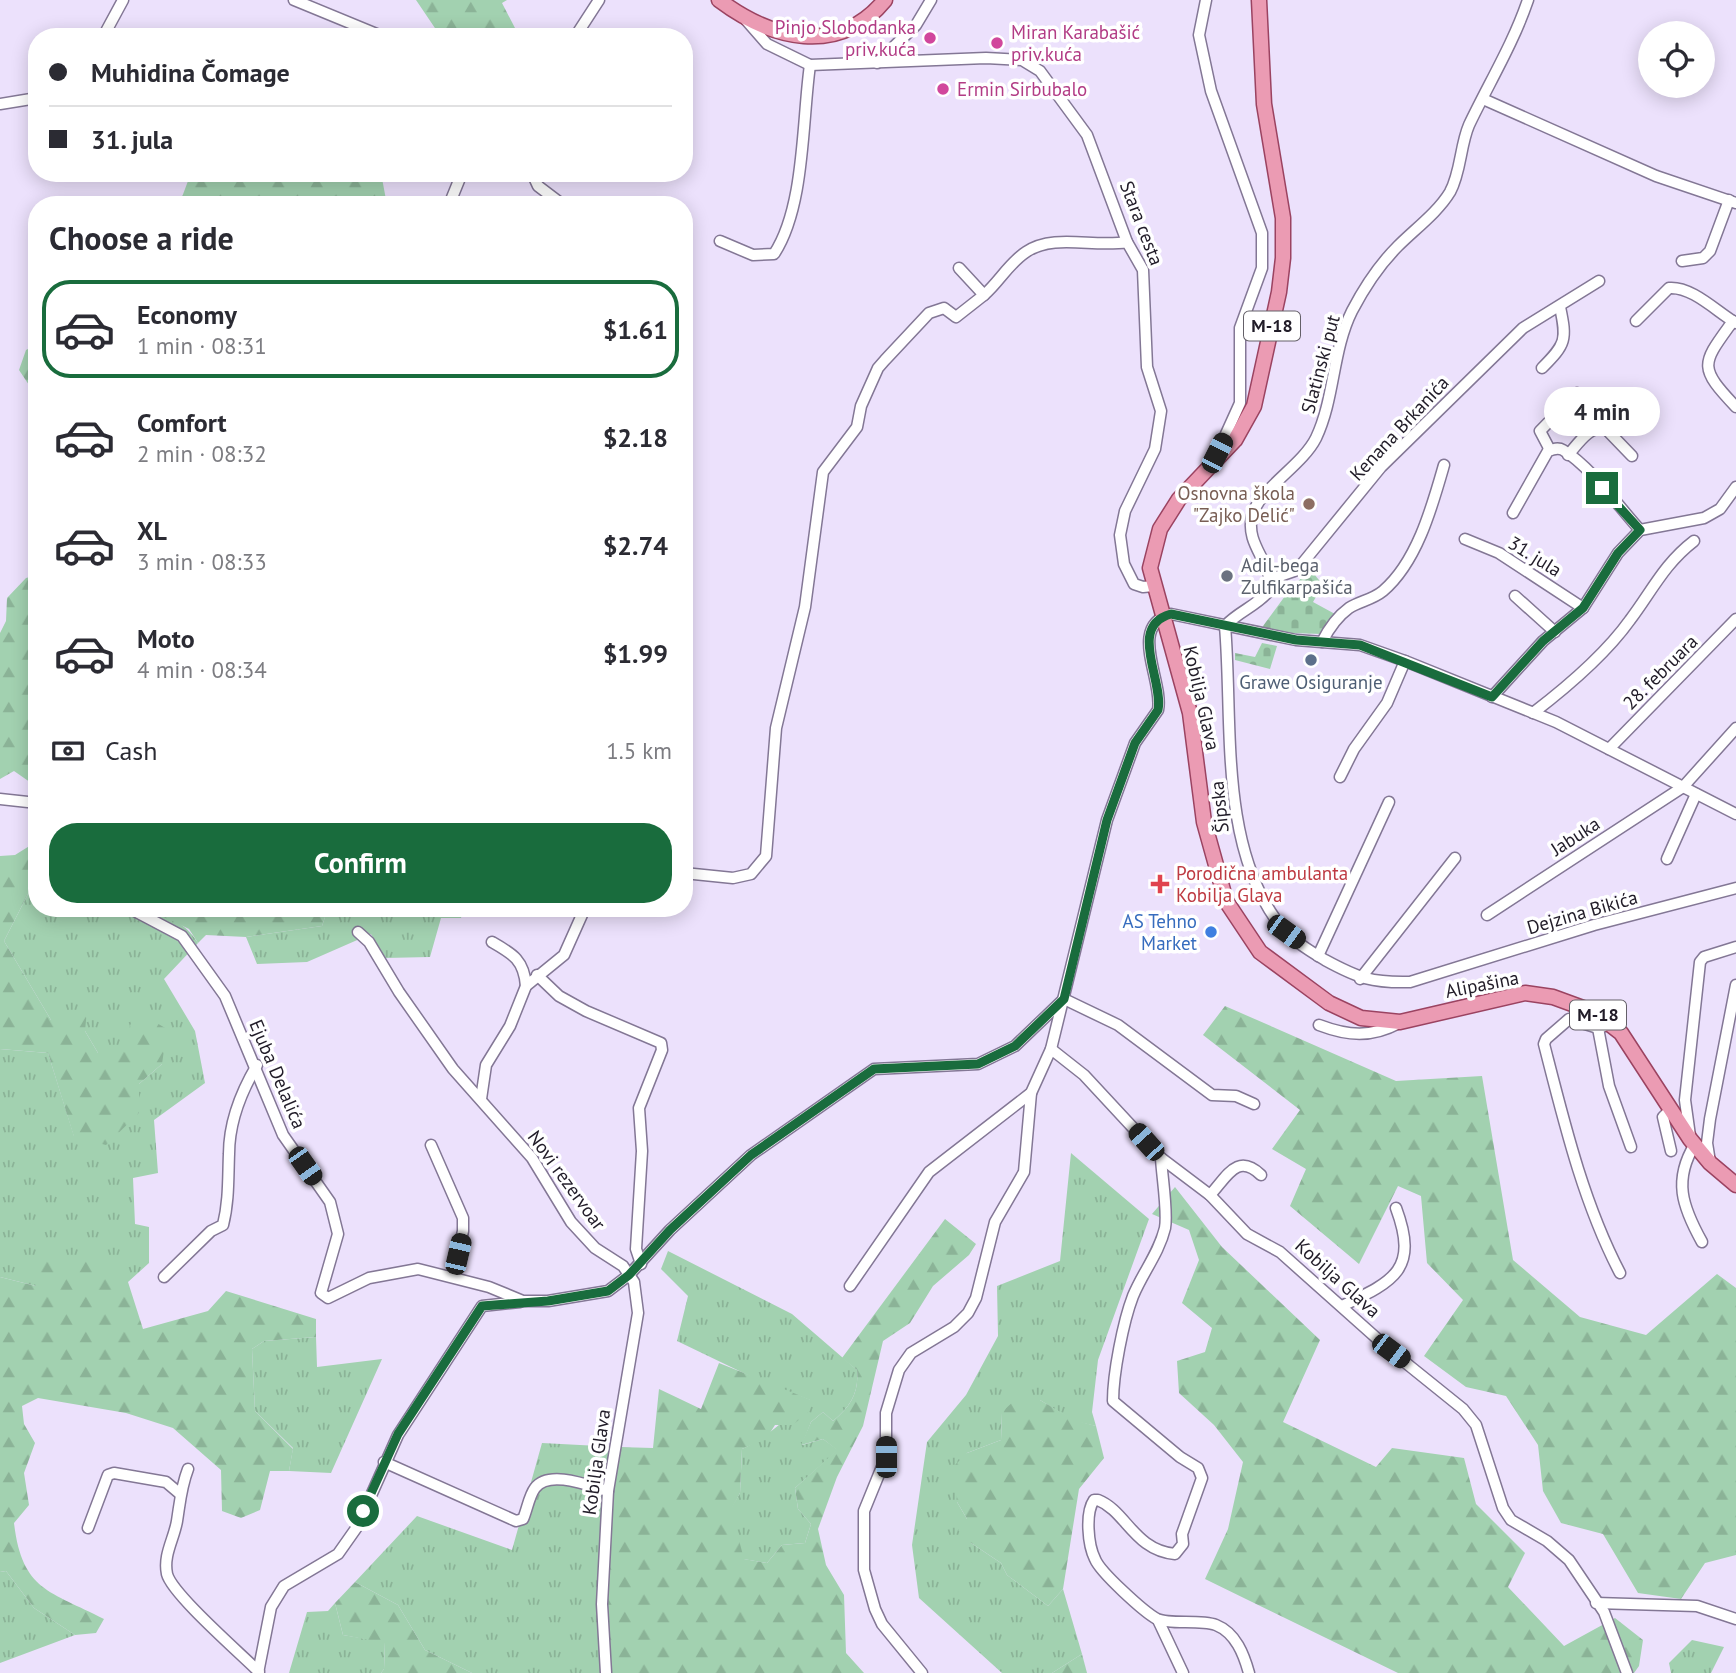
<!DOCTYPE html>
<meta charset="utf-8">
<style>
:root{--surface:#fff;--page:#f2f2f3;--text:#2b2b33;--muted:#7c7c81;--line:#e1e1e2;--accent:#196c3d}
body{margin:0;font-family:"PT Sans",sans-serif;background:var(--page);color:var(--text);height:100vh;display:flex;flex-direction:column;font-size:26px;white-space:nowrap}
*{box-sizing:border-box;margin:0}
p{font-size:23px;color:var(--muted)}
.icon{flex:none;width:38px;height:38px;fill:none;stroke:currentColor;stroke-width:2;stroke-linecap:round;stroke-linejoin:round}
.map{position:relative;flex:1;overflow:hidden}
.panel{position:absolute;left:28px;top:196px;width:665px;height:721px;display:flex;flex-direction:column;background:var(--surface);border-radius:28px;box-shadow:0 4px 18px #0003}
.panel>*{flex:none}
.banner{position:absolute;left:28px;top:28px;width:665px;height:154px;border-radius:28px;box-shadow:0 4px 18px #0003;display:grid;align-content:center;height:154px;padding:0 21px;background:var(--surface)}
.tools{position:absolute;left:1638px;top:21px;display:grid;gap:14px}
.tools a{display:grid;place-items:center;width:77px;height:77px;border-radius:50%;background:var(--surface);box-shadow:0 4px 18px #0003;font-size:35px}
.end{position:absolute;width:32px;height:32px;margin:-16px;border:9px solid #196c3d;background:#fff;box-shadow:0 0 0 4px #fff}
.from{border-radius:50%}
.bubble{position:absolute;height:49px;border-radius:24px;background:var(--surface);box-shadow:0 4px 18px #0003;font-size:23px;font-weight:700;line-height:49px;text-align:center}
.car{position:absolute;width:21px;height:42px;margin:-21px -10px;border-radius:9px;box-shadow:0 0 5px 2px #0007;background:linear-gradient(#222 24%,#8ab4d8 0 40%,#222 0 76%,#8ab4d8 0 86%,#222 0)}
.banner b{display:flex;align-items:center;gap:24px;height:66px;font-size:26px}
.banner b+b{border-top:2px solid var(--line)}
.banner i{width:18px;height:18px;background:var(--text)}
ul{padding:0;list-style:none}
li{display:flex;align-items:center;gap:21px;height:98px;margin:0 14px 10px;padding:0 7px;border:4px solid transparent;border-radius:28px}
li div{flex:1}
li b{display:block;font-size:26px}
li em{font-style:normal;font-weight:700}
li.on{border-color:var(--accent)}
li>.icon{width:63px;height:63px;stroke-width:1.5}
h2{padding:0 21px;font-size:32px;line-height:84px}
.pay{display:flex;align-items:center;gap:18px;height:77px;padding:0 21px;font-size:26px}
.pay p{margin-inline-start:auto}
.primary-button{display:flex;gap:14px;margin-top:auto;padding:14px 21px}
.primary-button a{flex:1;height:80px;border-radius:28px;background:var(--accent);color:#fff;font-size:28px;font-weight:700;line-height:80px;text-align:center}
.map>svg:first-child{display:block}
.grass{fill:url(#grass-tufts)}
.forest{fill:url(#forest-firs)}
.cemetery{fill:url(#cemetery-stones)}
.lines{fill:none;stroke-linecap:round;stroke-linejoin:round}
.minor-casing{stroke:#837795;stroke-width:13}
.major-casing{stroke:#9b4361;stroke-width:17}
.minor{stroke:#fff;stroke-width:10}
.major{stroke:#eb9bb3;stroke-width:14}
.route{stroke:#196c3d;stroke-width:9}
.hotel-dot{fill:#d1479c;stroke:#fff;stroke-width:2.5}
.education-dot{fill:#8d6e63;stroke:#fff;stroke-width:2.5}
.worship-dot{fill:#6b7280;stroke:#fff;stroke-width:2.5}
.service-dot{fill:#5c6f8a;stroke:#fff;stroke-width:2.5}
.health-dot{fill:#e0444e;stroke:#fff;stroke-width:2.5}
.shop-dot{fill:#3f7fe0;stroke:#fff;stroke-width:2.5}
.labels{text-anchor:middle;stroke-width:7;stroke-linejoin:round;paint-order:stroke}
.shield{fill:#fff;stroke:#646068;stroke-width:2}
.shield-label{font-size:18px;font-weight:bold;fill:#211c28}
.hotel-label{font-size:19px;fill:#b23c85;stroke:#fff;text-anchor:start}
.street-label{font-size:19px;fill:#211c28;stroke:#fff}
.education-label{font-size:19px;fill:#785e54;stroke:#fff;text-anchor:end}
.worship-label{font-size:19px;fill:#5b616d;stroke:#fff;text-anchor:start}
.service-label{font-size:19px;fill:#4e5e75;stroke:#fff}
.health-label{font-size:19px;fill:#be3a42;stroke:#fff;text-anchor:start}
.shop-label{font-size:19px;fill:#366cbe;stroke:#fff;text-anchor:end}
</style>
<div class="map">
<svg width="1736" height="1673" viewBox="0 0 1736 1673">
<defs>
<pattern id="grass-tufts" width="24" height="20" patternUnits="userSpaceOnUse" patternTransform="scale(1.75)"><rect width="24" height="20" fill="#a2d1b0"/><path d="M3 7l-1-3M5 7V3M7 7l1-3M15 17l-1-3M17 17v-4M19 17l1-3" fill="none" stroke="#8bb397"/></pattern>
<pattern id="forest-firs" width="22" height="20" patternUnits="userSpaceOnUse" patternTransform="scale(1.75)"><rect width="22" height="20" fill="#a2d1b0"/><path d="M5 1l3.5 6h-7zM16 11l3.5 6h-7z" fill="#8bb397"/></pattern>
<pattern id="cemetery-stones" width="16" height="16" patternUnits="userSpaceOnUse" patternTransform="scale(1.75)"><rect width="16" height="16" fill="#a2d1b0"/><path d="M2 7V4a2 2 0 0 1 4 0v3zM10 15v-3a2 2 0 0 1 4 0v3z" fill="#8bb397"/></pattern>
</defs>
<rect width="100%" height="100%" fill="#ece1fc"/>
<g class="grass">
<path d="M37,883v25c50,0 131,-15 161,35l-34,36 31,52 10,52 -51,37 4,53 -25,5 2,46 14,3v36l-21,19 -92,4 -36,-9v-228l48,4 26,83 65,-23v-29l23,-20 -43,-11h-21l-13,-22 -34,-11 -47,-79 25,-49z"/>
<path d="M328,908h136l-3,10h-20l-11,39 -45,1 -14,-24 -64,28 -50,2 -11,-27 76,-11z"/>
<path d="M1071,1153l78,66 -51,141 -6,52 4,14 -22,-5 -34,-21 -38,13 -1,27 -34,13 -10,49 10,17 4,24 30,20 6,12 41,31 15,-17 19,65 -30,19h-50l-83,-75 -7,-53 15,-103 39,-47 32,-59 -1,-50 63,-25z"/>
<path d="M668,1251l124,63 65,56c2,23 -6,36 -24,51l-10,-9 -12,10 -9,23 21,-6 15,11 -43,38 3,21 13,15 -6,19 -23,2 -15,18 -24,-4 -13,-49 10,-17 2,-44c26,-11 44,-32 68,-49l-52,-20 -81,-39 11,-45 -27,-27z"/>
<path d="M316,1337l1,30 65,-8 -51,114 -42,-2 4,-23 -38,-37 -3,-62 12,-8z"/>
<path d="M542,1443l76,4 -12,226h-134l-47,-23 -27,-45 -43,-23 62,-66 95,34z"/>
<path d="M6,1571l28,37 41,27 -75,28v-91z"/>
<path d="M335,1603l8,32 42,7 -1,27 -3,4h-92l18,-61 21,-1z"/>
<path d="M1692,1640l32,7 -13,26h-40l-2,-10z"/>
</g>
<g class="forest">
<path d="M416,0h91l-5,3 13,25 -12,9h-62z"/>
<path d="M191,173h190l6,32h-208z"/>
<path d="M37,344v53l-18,-27 7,-20z"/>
<path d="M37,575v212l-23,-16 -14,8v-146l6,-12 1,-23 19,-20z"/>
<path d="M37,826v57l-8,9 -25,49 47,79 36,-10 -2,21 13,22h21l17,-42 31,18 -5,35 -23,20v29l-33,32 -32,-8 -26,-84 -48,-4v-193l15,-1 16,-10z"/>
<path d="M145,908h183l-6,18 -76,11 -40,-2 -8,8 -9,-14z"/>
<path d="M1225,1006l171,75 86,-5 31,184 67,57 66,18 71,-61 19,14v267l-31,8 -24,36 -43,-6 -35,-59 -42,-11 -18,-32 -5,-46 -32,-49 -40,-9 -42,-31 39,-56 -36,-37 -6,-67 -23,-10 -39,78 -69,-58 16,-37 -34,-20 28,-39 -97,-75z"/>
<path d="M1175,1187l47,60 98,93 -37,82 93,45 16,-19 72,10 12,46 49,49 -17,34 56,59 51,-28 28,22 -4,26 -5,7h-236l-193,-94 23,-50 15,-67 -29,-37 -35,-32 -2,-32 28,-9 7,-24 -30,-25 17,-43 -10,-30 -37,-16z"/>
<path d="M945,1219l31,25 -7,11 -36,31 -23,37 -27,18 -20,85 -26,51 -19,52 8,36 18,30 2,58 18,20h-258l2,-182 10,-44 35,1 6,-59 42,20 18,-46 92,37 -3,12 -15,13h-18l-9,14 -24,10 -2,44 -9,17 13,49 23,4 15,-18 23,-2 6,-19 -13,-15 -3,-21 42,-38 -14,-11 -22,6 10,-23 12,-10 10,9c18,-15 26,-28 24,-51l-15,-12z"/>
<path d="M54,1258l47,4 15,19 12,1 15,47 65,-18 18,-20 90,28v18l-52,4 -12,8 3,62 38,38 -4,22h-19l-10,39 -19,8 -19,-7 -1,-41 -48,-42 -47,-15 -88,-15 -16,8 2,18 11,19 -11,30 5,32 -15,18c8,68 36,68 90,96l-8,14 -21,2 -41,-27 -28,-37 -6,1v-295l36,9 -4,-23z"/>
<path d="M1017,1398l23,2 34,20 22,6 8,32 -25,31 -16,100 -15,17 -41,-31 -6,-12 -30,-20 -13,-13 9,-11 -10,-17 -2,-37 12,-12 34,-13 1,-28z"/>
<path d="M355,1582l43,23 27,45 47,23h-91l3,-4 1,-26 -42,-8 -8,-32z"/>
<path d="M1082,1654l5,19h-35z"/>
</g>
<g class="cemetery">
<path d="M1310,569l13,16 -10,17 22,12 -14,20 -58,-2v-6l25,-34z"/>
<path d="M1262,643l15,3 -7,23 -35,-9v-7l20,4z"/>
</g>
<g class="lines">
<g class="minor-casing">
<g id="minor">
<path d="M294,0l90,37"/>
<path d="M1206,0l-7,35 12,56 51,142v35l-22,60v75l-24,53"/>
<path d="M1528,0c-15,44 -39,83 -59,125 -9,21 -8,47 -19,67 -12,20 -35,37 -52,54 -18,18 -34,42 -46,65 -20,40 -17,87 -36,127 -14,28 -57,51 -64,78 -7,30 21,46 18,74 -13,16 -31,21 -45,36 8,94 -6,214 51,294 11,17 32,30 49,40 33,18 47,23 85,22l184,-57 142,-37"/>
<path d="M746,20l21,24 43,21 176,-7 36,2 18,11 47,64 40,107 16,28 4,97 14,44 -6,38 -30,62 -5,24 4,29 10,20 9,3 10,-1"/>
<path d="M103,37l20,-37"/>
<path d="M526,37h16"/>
<path d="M575,37l24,-37"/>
<path d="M877,63l39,-38 15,-25"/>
<path d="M1483,99l173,77 80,27"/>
<path d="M0,104l37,-6"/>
<path d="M532,173l6,13 25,19"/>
<path d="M449,205l13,-32"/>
<path d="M720,241l33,14 21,-1c31,-47 28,-133 36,-189"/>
<path d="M1682,261l21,-3 7,-7 19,-51"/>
<path d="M984,295c15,-13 25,-32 42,-43 28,-19 68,-4 101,-10"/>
<path d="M1636,321l33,-33c23,-2 48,24 67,35"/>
<path d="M1733,321c-31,43 -36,45 3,86"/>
<path d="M1542,368c24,-24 25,-28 18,-61"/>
<path d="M1550,450l-10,-19 37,-38"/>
<path d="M1568,455c10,-11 21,-29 37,-27l27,28"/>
<path d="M1513,513l35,-62c5,-2 10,-4 15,-1 28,17 55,56 77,80"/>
<path d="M1465,539l34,14 84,55"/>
<path d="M1271,579l26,-9 84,-103 142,-139 76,-47"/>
<path d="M1515,596l40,36"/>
<path d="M1322,642c6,-12 16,-26 27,-34 11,-7 23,-8 34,-17 34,-29 49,-84 61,-126"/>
<path d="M1492,697l51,-56 40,-33 35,-55 22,-23 64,-12 16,-9 16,-22"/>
<path d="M1533,713c34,-26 72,-58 97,-93 22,-29 34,-56 64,-79"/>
<path d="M1609,749l127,-130"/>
<path d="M1340,777l14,-28 33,-46 18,-42"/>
<path d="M0,799l37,4"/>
<path d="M1667,859l29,-65"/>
<path d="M684,873l49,5 18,-4 15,-18 10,-128 29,-121 18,-135 34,-45 4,-21 17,-38 7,-8 44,-47 15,-5 12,9 28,-22 -25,-27"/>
<path d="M129,908l53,28 43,60 58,139 47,67 8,32 -17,59 7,5 41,-20 49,-9 71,18 34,14h25l60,-10 21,-16 41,-45 81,-75 123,-86 104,-5 37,-18 49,-47 54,26 94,70 24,1 18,8"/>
<path d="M1487,915l196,-128 53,-59"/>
<path d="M358,932l11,10 30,50 54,77 79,89 39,64 24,26 28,18 11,16 4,31 -30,178 -6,113 4,69"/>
<path d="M492,942c21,12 32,18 34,44"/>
<path d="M1318,956l71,-154"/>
<path d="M537,975l22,21 27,15 75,32 1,7 -23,58 3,43 -6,98 5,15"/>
<path d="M1360,979l95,-121"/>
<path d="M1611,1024l-13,4 -29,-9 -23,20 -2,5c20,78 39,158 76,229"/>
<path d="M1319,1025c29,11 52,13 80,-2"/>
<path d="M1598,1028l11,58 22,61"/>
<path d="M1051,1049l33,26 77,83 49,37 37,39 33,18 111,99 72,58 13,16 27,83 8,12 36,21 22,19 35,52 23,61"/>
<path d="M481,1099l5,-34 24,-39 16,-40 38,-31 21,-47"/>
<path d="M1670,1110l-7,7 8,34"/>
<path d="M1690,1136l-5,-36 15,-138 4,-5 32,-10"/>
<path d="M1695,1144c-22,36 -13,62 7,98"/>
<path d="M431,1145l32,73v13l-10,45"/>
<path d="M1161,1158c1,19 7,54 4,70 -6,25 -22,44 -32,68 -10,26 -20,78 -20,105l67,56 18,11 4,10 -20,56 1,10 -8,10c-41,-4 -49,-43 -77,-54h-4c-9,13 -6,45 1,59 5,13 49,53 62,60 13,6 43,0 59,6 20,8 28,30 33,48"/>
<path d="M1710,1162l-3,-19 3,-24 26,-134"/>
<path d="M1210,1195c17,-18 27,-43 51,-20"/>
<path d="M164,1277l47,-46 12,-6c6,-24 5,-47 6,-71 0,-31 12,-62 28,-89"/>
<path d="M850,1286l79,-114 102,-79 20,-44 56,-229 28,-77 23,-33c6,-29 -31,-84 13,-96l125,26 64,5 45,16 151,61 180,92"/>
<path d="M1342,1306c52,-25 77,-36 54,-98"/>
<path d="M384,1462l132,59 7,-2c4,-9 6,-23 12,-31 14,-19 55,-2 73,3"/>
<path d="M188,1469c-7,18 -8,33 -11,52 -3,18 -14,34 -10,53 5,20 73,79 92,98"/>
<path d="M88,1528l20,-53 6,-2 52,9 13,11"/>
<path d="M1596,1603l101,3 39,13"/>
<path d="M1158,1620l25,53"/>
<path d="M258,1673l13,-66 13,-21 54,-32 19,-27 41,-92 84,-129 38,-4"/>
<path d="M922,1673l-40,-49 -7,-15 -11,-39v-59l22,-54v-44l13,-43 12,-17 43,-26 14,-14 8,-15 19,-76 29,-50 7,-79"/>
</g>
</g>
<g class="major-casing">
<g id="major">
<path d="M719,0c52,39 119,57 166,0"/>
<path d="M1259,0l5,104 19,114v40l-4,34 -25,114 -19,34 -56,59 -19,30 -10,39 40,145 14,109 22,79 34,51 69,51 32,15 39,4 125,-29 28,4 41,15 27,21 69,106 20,24 26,22"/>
</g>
</g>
<use href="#minor" class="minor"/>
<use href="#major" class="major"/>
</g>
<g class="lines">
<path class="route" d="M363,1511l35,-77 84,-128 66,-5 60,-10 21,-16 41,-45 81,-75 123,-86 104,-5 37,-18 49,-47 43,-179 28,-77 23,-33c6,-29 -31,-84 13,-96l125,26 64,5 132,52 51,-56 40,-33 35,-55 22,-23 -38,-42"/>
</g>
<g class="hotel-dot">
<circle cx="930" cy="38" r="7"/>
<circle cx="997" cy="43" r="7"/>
<circle cx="943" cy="89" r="7"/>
</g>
<circle class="education-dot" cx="1309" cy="504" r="7"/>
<circle class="worship-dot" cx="1227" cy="576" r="7"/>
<circle class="service-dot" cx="1311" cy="660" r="7"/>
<path class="health-dot" d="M1156.5 873.5h7v7h7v7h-7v7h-7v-7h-7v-7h7z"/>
<circle class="shop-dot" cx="1211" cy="932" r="7"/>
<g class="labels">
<g class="shield">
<rect x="1244" y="311.5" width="56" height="29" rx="5"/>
<rect x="1570" y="1000.5" width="56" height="29" rx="5"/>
</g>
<g class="shield-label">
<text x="1272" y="332">M-18</text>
<text x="1598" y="1021">M-18</text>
</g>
<g class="hotel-label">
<text x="916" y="34" text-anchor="end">Pinjo Slobodanka<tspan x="916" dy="22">priv.kuća</tspan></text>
<text x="1011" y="39">Miran Karabašić<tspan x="1011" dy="22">priv.kuća</tspan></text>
<text x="957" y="96">Ermin Sirbubalo</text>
</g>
<g class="street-label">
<text transform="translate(1142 223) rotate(69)" y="7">Stara cesta</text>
<text transform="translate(1320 364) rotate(-75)" y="7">Slatinski put</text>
<text transform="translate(1399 428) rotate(-47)" y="7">Kenana Brkanića</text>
<text transform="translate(1535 556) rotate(32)" y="7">31. jula</text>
<text transform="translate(1660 672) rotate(-45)" y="7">28. februara</text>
<text transform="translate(1202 698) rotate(77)" y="7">Kobilja Glava</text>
<text transform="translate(1219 807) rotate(-96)" y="7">Šipska</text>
<text transform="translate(1575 836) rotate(-33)" y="7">Jabuka</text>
<text transform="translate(1582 912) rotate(-16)" y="7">Dejzina Bikića</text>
<text transform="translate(1482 984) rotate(-11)" y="7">Alipašina</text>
<text transform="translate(278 1074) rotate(67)" y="7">Ejuba Delalića</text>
<text transform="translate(567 1180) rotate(54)" y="7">Novi rezervoar</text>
<text transform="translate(1338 1278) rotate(42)" y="7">Kobilja Glava</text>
<text transform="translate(596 1462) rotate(-82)" y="7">Kobilja Glava</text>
</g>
<g class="education-label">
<text x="1295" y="500">Osnovna škola<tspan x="1295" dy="22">"Zajko Delić"</tspan></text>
</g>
<g class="worship-label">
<text x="1241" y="572">Adil-bega<tspan x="1241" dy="22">Zulfikarpašića</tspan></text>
</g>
<g class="service-label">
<text x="1311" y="689">Grawe Osiguranje</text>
</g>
<g class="health-label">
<text x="1176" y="880">Porodična ambulanta<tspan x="1176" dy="22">Kobilja Glava</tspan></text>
</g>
<g class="shop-label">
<text x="1197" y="928">AS Tehno<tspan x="1197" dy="22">Market</tspan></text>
</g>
</g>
</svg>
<div class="tools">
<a><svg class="icon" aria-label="locate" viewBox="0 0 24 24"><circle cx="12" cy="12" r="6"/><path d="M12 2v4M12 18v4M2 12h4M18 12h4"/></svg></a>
</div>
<i class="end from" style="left:363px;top:1511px"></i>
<i class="end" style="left:1602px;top:488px"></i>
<div class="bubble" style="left:1544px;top:387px;width:116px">4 min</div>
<i class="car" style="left:1217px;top:453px;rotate:27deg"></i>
<i class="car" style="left:1286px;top:932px;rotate:126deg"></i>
<i class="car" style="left:1146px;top:1142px;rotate:318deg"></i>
<i class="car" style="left:305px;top:1166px;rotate:145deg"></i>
<i class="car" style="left:458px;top:1254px;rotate:13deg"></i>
<i class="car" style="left:1391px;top:1351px;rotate:127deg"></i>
<i class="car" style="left:886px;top:1457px;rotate:0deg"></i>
<div class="banner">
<b><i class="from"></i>Muhidina Čomage</b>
<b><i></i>31. jula</b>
</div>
<section class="panel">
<h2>Choose a ride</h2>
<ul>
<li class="on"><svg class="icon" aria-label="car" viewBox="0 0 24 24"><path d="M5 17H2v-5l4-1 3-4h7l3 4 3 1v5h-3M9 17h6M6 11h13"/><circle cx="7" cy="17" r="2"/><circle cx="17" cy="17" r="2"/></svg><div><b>Economy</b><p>1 min · 08:31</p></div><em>$1.61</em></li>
<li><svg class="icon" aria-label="car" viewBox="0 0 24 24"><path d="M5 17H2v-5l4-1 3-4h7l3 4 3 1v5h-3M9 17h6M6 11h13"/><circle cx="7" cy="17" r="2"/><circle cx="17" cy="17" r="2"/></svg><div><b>Comfort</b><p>2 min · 08:32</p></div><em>$2.18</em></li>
<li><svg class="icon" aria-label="car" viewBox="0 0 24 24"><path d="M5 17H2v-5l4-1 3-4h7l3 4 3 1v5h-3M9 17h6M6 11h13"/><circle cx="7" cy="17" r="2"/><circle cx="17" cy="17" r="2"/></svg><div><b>XL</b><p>3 min · 08:33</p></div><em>$2.74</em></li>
<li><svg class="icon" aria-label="car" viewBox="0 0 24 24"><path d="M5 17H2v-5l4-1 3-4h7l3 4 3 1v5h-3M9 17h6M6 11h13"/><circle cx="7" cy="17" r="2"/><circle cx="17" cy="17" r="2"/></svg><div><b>Moto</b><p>4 min · 08:34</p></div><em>$1.99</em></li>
</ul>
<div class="pay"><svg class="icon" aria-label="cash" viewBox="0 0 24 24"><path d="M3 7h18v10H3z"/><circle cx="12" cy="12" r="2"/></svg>Cash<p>1.5 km</p></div>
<div class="primary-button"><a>Confirm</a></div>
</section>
</div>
